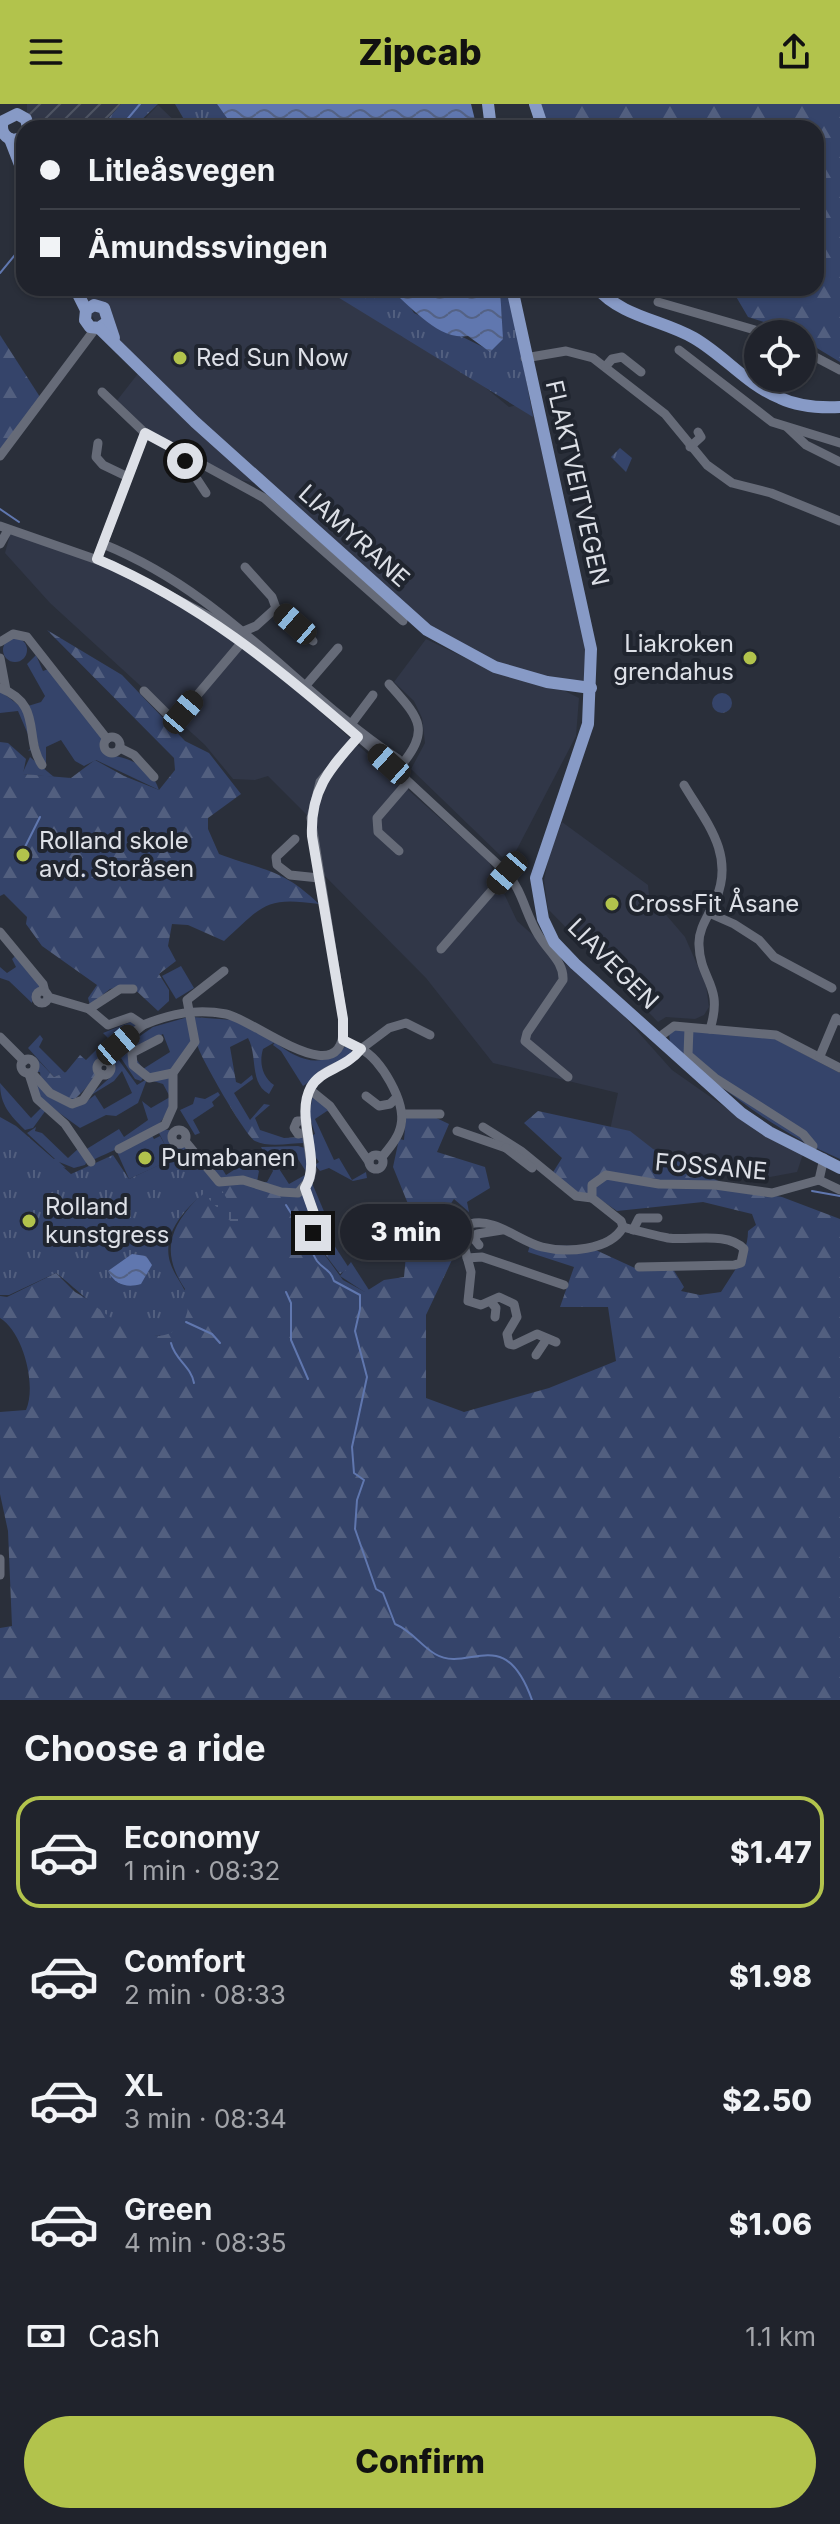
<!DOCTYPE html>
<meta charset="utf-8">
<style>
:root{--surface:#20232c;--page:#2d2f38;--text:#f1f3f6;--muted:#a2a4a9;--line:#3d4048;--accent:#b2c34c}
body{margin:0;font-family:Inter,sans-serif;background:var(--page);color:var(--text);height:100vh;display:flex;flex-direction:column;font-size:30px;white-space:nowrap}
*{box-sizing:border-box;margin:0}
p{font-size:26px;color:var(--muted)}
.icon{flex:none;width:44px;height:44px;fill:none;stroke:currentColor;stroke-width:2;stroke-linecap:round;stroke-linejoin:round}
.map{position:relative;height:1596px;overflow:hidden}
.panel{display:flex;flex-direction:column;background:var(--surface);flex:1}
.panel>*{flex:none}
.guide{position:absolute;left:16px;top:16px;width:808px;height:176px;border-radius:24px;box-shadow:0 2px 6px #0004,0 0 0 2px var(--line);display:grid;align-content:center;height:176px;padding:0 24px;background:var(--surface)}
.buttons{position:absolute;left:744px;top:216px;display:grid;gap:16px}
.buttons a{display:grid;place-items:center;width:72px;height:72px;border-radius:50%;background:var(--surface);box-shadow:0 2px 6px #0004,0 0 0 2px var(--line);font-size:40px}
.end{position:absolute;width:36px;height:36px;margin:-18px;border:10px solid #dde0e7;background:#111;box-shadow:0 0 0 4px #111}
.from{border-radius:50%}
.bubble{position:absolute;height:56px;border-radius:28px;background:var(--surface);box-shadow:0 2px 6px #0004,0 0 0 2px var(--line);font-size:26px;font-weight:800;line-height:56px;text-align:center}
.car{position:absolute;width:24px;height:48px;margin:-24px -12px;border-radius:10px;box-shadow:0 0 6px 2px #0007;background:linear-gradient(#222 24%,#8ab4d8 0 40%,#222 0 76%,#8ab4d8 0 86%,#222 0)}
.guide b{display:flex;align-items:center;gap:28px;height:76px;font-size:30px}
.guide b+b{border-top:2px solid var(--line)}
.guide i{width:20px;height:20px;background:var(--text)}
ul{padding:0;list-style:none}
li{display:flex;align-items:center;gap:24px;height:112px;margin:0 16px 12px;padding:0 8px;border:4px solid transparent;border-radius:24px}
li div{flex:1}
li b{display:block;font-size:30px}
li em{font-style:normal;font-weight:800}
li.active{border-color:var(--accent)}
li>.icon{width:72px;height:72px;stroke-width:1.5}
h2{padding:0 24px;font-size:36px;line-height:96px}
.pay{display:flex;align-items:center;gap:20px;height:88px;padding:0 24px;font-size:30px}
.pay p{margin-inline-start:auto}
.cta{display:flex;gap:16px;margin-top:auto;padding:16px 24px}
.cta a{flex:1;height:92px;border-radius:48px;background:var(--accent);color:#111;font-size:32px;font-weight:800;line-height:92px;text-align:center}
header{display:flex;justify-content:space-between;align-items:center;height:104px;padding:0 24px;background:var(--accent);color:#111;font-size:36px;font-weight:800}
.map>svg:first-child{display:block}
.built{fill:#313748}
.industrial{fill:url(#industrial-furrows)}
.green{fill:#35446a}
.forest{fill:url(#forest-firs)}
.wetland{fill:url(#wetland-marsh)}
.park{fill:url(#park-tufts)}
.water{fill:url(#water-waves)}
.lines{fill:none;stroke-linecap:round;stroke-linejoin:round}
.stream{stroke:#6077af;stroke-width:2}
.minor{stroke:#666b78;stroke-width:9}
.major{stroke:#879ac6;stroke-width:12}
.route{stroke:#dde0e7;stroke-width:10}
.poi-dot{fill:#b2c34c;stroke:#20252f;stroke-width:3}
.labels{text-anchor:middle;stroke-width:8;stroke-linejoin:round;paint-order:stroke}
.poi-label{font-size:24px;fill:#dde0e7;stroke:#20252f;text-anchor:start}
.street-label{font-size:24px;fill:#dde0e7;stroke:#20252f}
</style>
<header><svg class="icon" aria-label="menu" viewBox="0 0 24 24"><path d="M4 6h16M4 12h16M4 18h16"/></svg>Zipcab<svg class="icon" aria-label="share" viewBox="0 0 24 24"><path d="M12 15V3M7 8l5-5 5 5M5 13v7h14v-7"/></svg></header>
<div class="map">
<svg width="840" height="1596" viewBox="0 0 840 1596">
<defs>
<pattern id="industrial-furrows" width="10" height="10" patternUnits="userSpaceOnUse" patternTransform="scale(2)"><rect width="10" height="10" fill="#313748"/><path d="M-1 1l2-2M0 10L10 0M9 11l2-2" fill="none" stroke="#4e5462"/></pattern>
<pattern id="forest-firs" width="22" height="20" patternUnits="userSpaceOnUse" patternTransform="scale(2)"><rect width="22" height="20" fill="#35446a"/><path d="M5 1l3.5 6h-7zM16 11l3.5 6h-7z" fill="#525f7f"/></pattern>
<pattern id="wetland-marsh" width="20" height="14" patternUnits="userSpaceOnUse" patternTransform="scale(2)"><rect width="20" height="14" fill="#35446a"/><path d="M1 5h8M5 5V1M11 12h8M15 12V8" fill="none" stroke="#525f7f"/></pattern>
<pattern id="park-tufts" width="24" height="20" patternUnits="userSpaceOnUse" patternTransform="scale(2)"><rect width="24" height="20" fill="#35446a"/><path d="M3 7l-1-3M5 7V3M7 7l1-3M15 17l-1-3M17 17v-4M19 17l1-3" fill="none" stroke="#525f7f"/></pattern>
<pattern id="water-waves" width="16" height="10" patternUnits="userSpaceOnUse" patternTransform="scale(2)"><rect width="16" height="10" fill="#6077af"/><path d="M0 5q4-4 8 0t8 0" fill="none" stroke="#546285"/></pattern>
</defs>
<rect width="100%" height="100%" fill="#2a2f3a"/>
<g class="built">
<path d="M158,1l24,23h-46z"/>
<path d="M76,184h257l23,6 45,42 34,10 74,61 26,-6 53,219 -4,67 -25,1 20,10 -3,38 -60,115 -14,6 -91,-88 14,-26 -3,-25 -8,-17 -20,-19 32,-43 48,23 -47,-34 -168,-144 -27,-6 -91,-49 -26,-26 25,-32 -39,-40z"/>
<path d="M11,427l54,13 78,33 79,47 267,238 28,59 105,93 50,56 80,56 51,28 -6,18 -27,5 -125,-26 -35,-21 8,-37 -125,-30 -67,-85 -112,-113 -7,-50 -39,-39 -13,4 -22,-1 -28,-34 -155,-142 -45,-50z"/>
<path d="M562,718l86,63 1,10 36,42 21,48 3,22 -5,8 -9,4 -29,-2 -8,5 -110,-113 -4,-29 5,-25z"/>
</g>
<path class="industrial" d="M27,0h94l-21,24h-73z"/>
<g class="green">
<path d="M36,551l7,16 5,-2 56,69 -2,9 4,7c23,4 45,11 53,36l-63,-30 -12,6 -9,-5 -14,-21 -15,7v16h-3l-15,-57 13,-4 4,-6 -18,-32z"/>
<path d="M0,587l24,18 10,40 -6,2 5,-5 -15,-35 -18,2z"/>
<path d="M30,653l24,20 -32,-3z"/>
<path d="M15,852l26,31 -8,5 -1,11 -23,-22 -9,-3v-11l7,6 9,-6 -4,-8z"/>
<path d="M181,862l13,22 -18,11 -14,-23z"/>
<path d="M188,913l4,27 -19,25 -21,7 -11,-4 -8,-18 10,15 27,-17 -7,-18 -33,18 14,25 -3,4 -6,-2 -18,-27 36,-25z"/>
<path d="M133,917l3,5 -28,20 3,-5 -8,-8z"/>
<path d="M675,924l98,10 67,35v86c-66,-28 -117,-69 -170,-116l-1,-10z"/>
<path d="M40,931l3,4 -4,8 26,26 -11,4 -26,-29z"/>
<path d="M275,938c24,19 47,28 71,4l7,6 -50,34 -22,-35 -8,-6z"/>
<path d="M115,951l22,30 10,-6 -9,24 -22,13 -10,-1 -26,13 -40,-29 -7,-18 50,23 12,-9 9,14 28,-16 -10,-22 -8,10 -26,16 25,-22z"/>
<path d="M173,969c4,59 -34,65 -80,87l-8,-10 34,-21 5,8 24,-17 -6,-19 9,7 19,-11 -7,-13 -10,-3z"/>
<path d="M0,979l31,35 12,-12 3,4 -13,18 -8,2c-15,-15 -25,-25 -25,-47z"/>
<path d="M218,988l2,3 -8,7 2,4 -21,14 7,13 -5,2 -15,-25 13,-6 2,-7 10,2z"/>
<path d="M313,991l19,17 -5,-1 -12,8 19,41 5,-2 13,22 14,-8 1,6 -14,3 -24,-13 -9,3 -5,-6 4,-3 -6,-8 -2,-18 4,-2 -6,-19z"/>
<path d="M36,1023l-1,4 7,2 26,25 11,-10 9,12 -3,5 -11,3 -15,-6 7,6 -66,-14 55,5 -28,-26z"/>
<path d="M151,1030l3,5 6,-3 13,23 -44,20 -12,-27z"/>
<path d="M298,1042l7,2 5,24 -3,1 -13,-20 -22,5 17,26 16,-9 3,5 -10,11 -74,-10 -9,-7 -1,-10 4,-2 8,13 22,-14 11,10 -2,11h10l6,-11 -12,-24z"/>
<path d="M312,1079l22,52 -7,-2 -18,-47z"/>
<path d="M351,1158l18,28 -3,3 -26,-17z"/>
</g>
<g class="forest">
<path d="M531,0h309v258l-38,-23v-5l-54,-17 -17,-29h85v-160h-281z"/>
<path d="M0,231l40,62 -40,55z"/>
<path d="M47,526l75,45 63,66 24,12 32,41 -33,24v11l11,25c45,17 63,14 100,50 -55,-8 -56,2 -95,37l-36,-16 -16,-1 -4,22 8,15 -17,13 10,16v11l-11,10 -28,-26 -20,4 -20,16 -2,-7 9,-13 -55,-39 -16,-22 1,-7 -23,-23 -4,2v-154l8,1 18,16 -3,15 48,4 24,-18 29,16 35,14 16,-20 -1,-12z"/>
<path d="M192,913l41,3 42,22 -12,7c-4,13 -1,28 11,36l-5,9c-20,-11 -11,-38 -21,-56l-18,9 6,35 5,2 11,-9 1,4 -19,14 16,27 14,-16 6,1 -15,13 5,12 24,8 18,-1 3,6c-15,0 -36,5 -50,-2 -10,-6 -53,-81 -57,-94 -4,-9 -4,-20 -6,-30z"/>
<path d="M96,946l5,6 -7,13 3,8 -24,24 -9,-2 -23,-17 -1,-10h-4l2,-12 16,17 12,-5 14,-17 6,5z"/>
<path d="M538,1007l92,20 23,18 63,31 30,11 36,6 58,22v481h-840v-72l12,-2 -4,-95 -8,-37v-82l26,-2c11,-25 -3,-78 -26,-92v-22l7,1 49,-24 19,19 73,42 12,2 25,-47c-23,-34 -17,-59 10,-88 6,-6 16,-17 25,-19 24,-6 62,7 86,14l8,23 -3,17 32,44 22,12 19,-12 20,-3 4,-44 5,-17 -20,-49 6,-28 5,1 2,-24 24,-1 19,9 -12,28 48,15 5,21 -23,14 2,10 -15,-13 -20,29 25,17 -33,70v83l38,14 85,-24 67,-27 -8,-54h-48l14,-40 -46,-15 2,-7 57,1 50,23h36l11,18 -3,4 19,4 21,-3c12,-19 27,-38 27,-61l8,-6 -4,-11 -49,-12 -86,9 -22,-15 -16,3 -29,-22 12,-19 -38,-35z"/>
</g>
<path class="wetland" d="M220,1083l21,36 -1,8 -34,-35z"/>
<g class="park">
<path d="M121,0h37l-25,24h-33z"/>
<path d="M175,0h42l17,24h-45z"/>
<path d="M323,184h65l19,14 7,11 73,36 15,-22 -2,-39h9l24,129z"/>
<path d="M620,344l12,10 -6,14 -15,-15z"/>
<circle cx="15" cy="546" r="12"/>
<circle cx="722" cy="599" r="10"/>
<path d="M0,1013l16,9 55,48 42,-19 16,24 43,-20 -13,-26 3,-4 12,2 -3,8 3,6 11,2 34,35c-24,17 -59,46 -49,80 4,14 16,25 18,39 1,10 -3,22 -11,28 -37,28 -96,-38 -121,-56l-47,22h-9z"/>
<path d="M319,1135h11l19,29 -9,6 -19,-25z"/>
</g>
<g class="water">
<path d="M217,0h254l6,24h-243z"/>
<path d="M388,184h112l3,51 -13,13 -22,-16c-31,5 -58,-32 -80,-48z"/>
<path d="M132,1150l14,2 6,9 -11,19c-14,4 -26,1 -33,-13z"/>
</g>
<g class="lines">
<g class="stream">
<path d="M120,24l20,-24"/>
<path d="M0,169l24,-29"/>
<path d="M0,405l19,13"/>
<path d="M23,747l17,-34"/>
<path d="M812,1087l28,5"/>
<path d="M286,1101l10,16 1,16c14,7 13,13 20,24 7,9 13,8 17,20l26,14v14l-5,22 12,46 -15,70 2,26 10,7 -7,20 -2,29 21,60 7,4 12,31c17,7 25,21 40,30 34,20 69,-32 97,46"/>
<path d="M286,1188l5,11v37l17,39"/>
<path d="M186,1218l26,12 8,9"/>
<path d="M171,1239c4,17 20,23 23,40"/>
</g>
<g class="minor">
<path d="M658,198l111,32"/>
<path d="M679,246l93,72 68,21"/>
<path d="M802,246l38,20"/>
<path d="M525,254l41,-7 27,7 72,56 42,51 25,18 39,10 69,28"/>
<path d="M606,262l6,-7 10,-2 19,15"/>
<path d="M788,324l18,17 34,17"/>
<path d="M145,329l119,65 139,123"/>
<path d="M98,339l-2,14 7,8 23,11"/>
<path d="M690,343l11,-10 -3,-5"/>
<path d="M186,351l-1,6 21,32"/>
<path d="M0,352l95,-127"/>
<path d="M0,422l112,39 100,53 67,51 94,80 134,124c16,19 19,43 32,63 9,15 25,26 24,44l-36,53 -2,8 43,36"/>
<path d="M0,440l8,-14"/>
<path d="M103,440c123,50 190,145 295,215l-1,12"/>
<path d="M97,455l48,-126 -43,-41"/>
<path d="M276,504l37,33"/>
<path d="M244,527l12,-5 20,-18 -4,-11 -27,-30"/>
<path d="M0,538l13,-8 14,3 80,102"/>
<path d="M0,554l6,32"/>
<path d="M307,580l31,-36"/>
<path d="M389,580c30,34 43,45 10,84"/>
<path d="M0,584c44,17 23,49 42,77"/>
<path d="M144,587l24,24 15,-3 60,-71"/>
<path d="M352,619l21,-28"/>
<circle cx="112" cy="641" r="8"/>
<path d="M120,644l14,7 20,22"/>
<path d="M684,681c22,37 51,69 32,114 -6,15 -18,29 -17,46 1,36 25,40 11,84"/>
<path d="M295,735l-19,18 1,8 13,10 29,3"/>
<path d="M399,747l-21,-19 -1,-14 31,-36"/>
<path d="M709,809l25,11 25,16 15,17 58,31"/>
<path d="M0,828l43,52 2,8"/>
<path d="M441,845l66,-76"/>
<circle cx="42" cy="893" r="6"/>
<path d="M48,893l41,12 19,16 23,-8 12,8c27,-11 53,-17 83,-11 30,6 124,87 117,5l-32,-201 9,-36 38,-45"/>
<path d="M89,905l31,-20h13"/>
<path d="M689,924l-1,27 27,23 88,56 10,12"/>
<path d="M0,933l24,24"/>
<path d="M658,934l16,-12 102,9 64,33"/>
<path d="M159,935l-27,14 1,12 16,13 24,-5"/>
<path d="M820,952l16,-38 4,3"/>
<circle cx="28" cy="962" r="7"/>
<circle cx="104" cy="964" r="7"/>
<path d="M106,957l8,-12 29,-24"/>
<path d="M32,969l18,20 22,11 11,-4 18,-26"/>
<path d="M29,970l8,25 28,25 26,38"/>
<path d="M314,989l16,13 39,56"/>
<path d="M366,992l13,10 11,-2 6,-6"/>
<path d="M402,1010h38"/>
<path d="M307,1017h-10l-3,7 4,6 9,-2"/>
<path d="M483,1023l38,24 55,45 16,2"/>
<circle cx="179" cy="1033" r="7"/>
<path d="M457,1027l52,18"/>
<path d="M185,1037l34,41 24,-2 38,12 17,1 12,-14 2,-9c-4,-28 -18,-79 12,-97 16,-10 23,-7 37,-24l-18,-9"/>
<path d="M506,1044l26,20"/>
<path d="M119,1045l46,-24 8,-18v-34l22,-31 -8,-42 37,-29"/>
<circle cx="376" cy="1058" r="7"/>
<path d="M382,1053c8,-10 17,-20 19,-32 5,-23 -20,-66 -40,-76l28,-21 17,-5 24,12"/>
<path d="M819,1076l21,10"/>
<path d="M819,1076l5,-22"/>
<path d="M305,1084l12,34"/>
<circle cx="318" cy="1125" r="6"/>
<path d="M623,1123c15,4 30,8 45,11 22,3 60,-7 76,11l-3,14 -7,2 -95,2"/>
<path d="M633,1126l6,-12h19"/>
<path d="M479,1141l-4,-5 2,-6 25,-4"/>
<path d="M467,1154l15,-1 82,28"/>
<path d="M491,1198l5,6 -1,9"/>
<path d="M556,1238l-19,-8 -23,11 -5,-1 -2,-10 10,-17 -3,-13 -15,-7 -18,8 -13,-4 3,-29 -9,-34 8,-14c24,-7 49,17 72,23 24,6 68,4 81,-20l-2,-6 -29,-23v-13l14,-10 53,9 56,1 57,8 47,-13"/>
<path d="M536,1251l10,-15"/>
<path d="M0,1455v16"/>
</g>
<g class="major">
<path d="M488,0l3,24"/>
<path d="M535,0l8,24"/>
<path d="M24,33l-10,3c-10,-2 -14,-10 -11,-19l14,-7 9,5 2,9"/>
<path d="M10,35l14,36"/>
<path d="M75,184l11,22"/>
<path d="M512,184l79,361 -3,75 -52,154 7,41 11,23 21,22 166,149 28,19 71,36"/>
<path d="M597,184c25,29 66,32 97,50 31,18 53,47 86,60 19,9 39,10 60,9"/>
<path d="M106,219l-7,5 -9,-1 -5,-7 1,-10 8,-5 10,3 10,30"/>
<path d="M99,224l96,94 232,208 68,37 52,15 44,6"/>
</g>
</g>
<g class="lines">
<path class="route" d="M185,357l1,-6 -41,-22 -48,126c102,44 178,106 261,178 -29,32 -48,54 -46,99l31,183v21l18,9c-16,20 -40,20 -50,38 -17,31 12,72 -6,101l12,34 -5,4 1,7"/>
</g>
<g class="poi-dot">
<circle cx="180" cy="254" r="8"/>
<circle cx="750" cy="554" r="8"/>
<circle cx="23" cy="751" r="8"/>
<circle cx="612" cy="800" r="8"/>
<circle cx="145" cy="1054" r="8"/>
<circle cx="29" cy="1117" r="8"/>
</g>
<g class="labels">
<g class="poi-label">
<text x="196" y="262">Red Sun Now</text>
<text x="734" y="548" text-anchor="end">Liakroken<tspan x="734" dy="28">grendahus</tspan></text>
<text x="39" y="745">Rolland skole<tspan x="39" dy="28">avd. Storåsen</tspan></text>
<text x="628" y="808">CrossFit Åsane</text>
<text x="161" y="1062">Pumabanen</text>
<text x="45" y="1111">Rolland<tspan x="45" dy="28">kunstgress</tspan></text>
</g>
<g class="street-label">
<text transform="translate(577 379) rotate(77)" y="8">FLAKTVEITVEGEN</text>
<text transform="translate(354 432) rotate(42)" y="8">LIAMYRANE</text>
<text transform="translate(613 860) rotate(45)" y="8">LIAVEGEN</text>
<text transform="translate(711 1063) rotate(5)" y="8">FOSSANE</text>
</g>
</g>
</svg>
<div class="buttons">
<a><svg class="icon" aria-label="locate" viewBox="0 0 24 24"><circle cx="12" cy="12" r="6"/><path d="M12 2v4M12 18v4M2 12h4M18 12h4"/></svg></a>
</div>
<i class="end from" style="left:185px;top:357px"></i>
<i class="end" style="left:313px;top:1129px"></i>
<div class="bubble" style="left:340px;top:1100px;width:132px">3 min</div>
<i class="car" style="left:295px;top:520px;rotate:311deg"></i>
<i class="car" style="left:183px;top:608px;rotate:40deg"></i>
<i class="car" style="left:389px;top:660px;rotate:312deg"></i>
<i class="car" style="left:507px;top:769px;rotate:221deg"></i>
<i class="car" style="left:118px;top:941px;rotate:50deg"></i>
<div class="guide">
<b><i class="from"></i>Litleåsvegen</b>
<b><i></i>Åmundssvingen</b>
</div>
</div>
<section class="panel">
<h2>Choose a ride</h2>
<ul>
<li class="active"><svg class="icon" aria-label="car" viewBox="0 0 24 24"><path d="M5 17H2v-5l4-1 3-4h7l3 4 3 1v5h-3M9 17h6M6 11h13"/><circle cx="7" cy="17" r="2"/><circle cx="17" cy="17" r="2"/></svg><div><b>Economy</b><p>1 min · 08:32</p></div><em>$1.47</em></li>
<li><svg class="icon" aria-label="car" viewBox="0 0 24 24"><path d="M5 17H2v-5l4-1 3-4h7l3 4 3 1v5h-3M9 17h6M6 11h13"/><circle cx="7" cy="17" r="2"/><circle cx="17" cy="17" r="2"/></svg><div><b>Comfort</b><p>2 min · 08:33</p></div><em>$1.98</em></li>
<li><svg class="icon" aria-label="car" viewBox="0 0 24 24"><path d="M5 17H2v-5l4-1 3-4h7l3 4 3 1v5h-3M9 17h6M6 11h13"/><circle cx="7" cy="17" r="2"/><circle cx="17" cy="17" r="2"/></svg><div><b>XL</b><p>3 min · 08:34</p></div><em>$2.50</em></li>
<li><svg class="icon" aria-label="car" viewBox="0 0 24 24"><path d="M5 17H2v-5l4-1 3-4h7l3 4 3 1v5h-3M9 17h6M6 11h13"/><circle cx="7" cy="17" r="2"/><circle cx="17" cy="17" r="2"/></svg><div><b>Green</b><p>4 min · 08:35</p></div><em>$1.06</em></li>
</ul>
<div class="pay"><svg class="icon" aria-label="cash" viewBox="0 0 24 24"><path d="M3 7h18v10H3z"/><circle cx="12" cy="12" r="2"/></svg>Cash<p>1.1 km</p></div>
<div class="cta"><a>Confirm</a></div>
</section>
